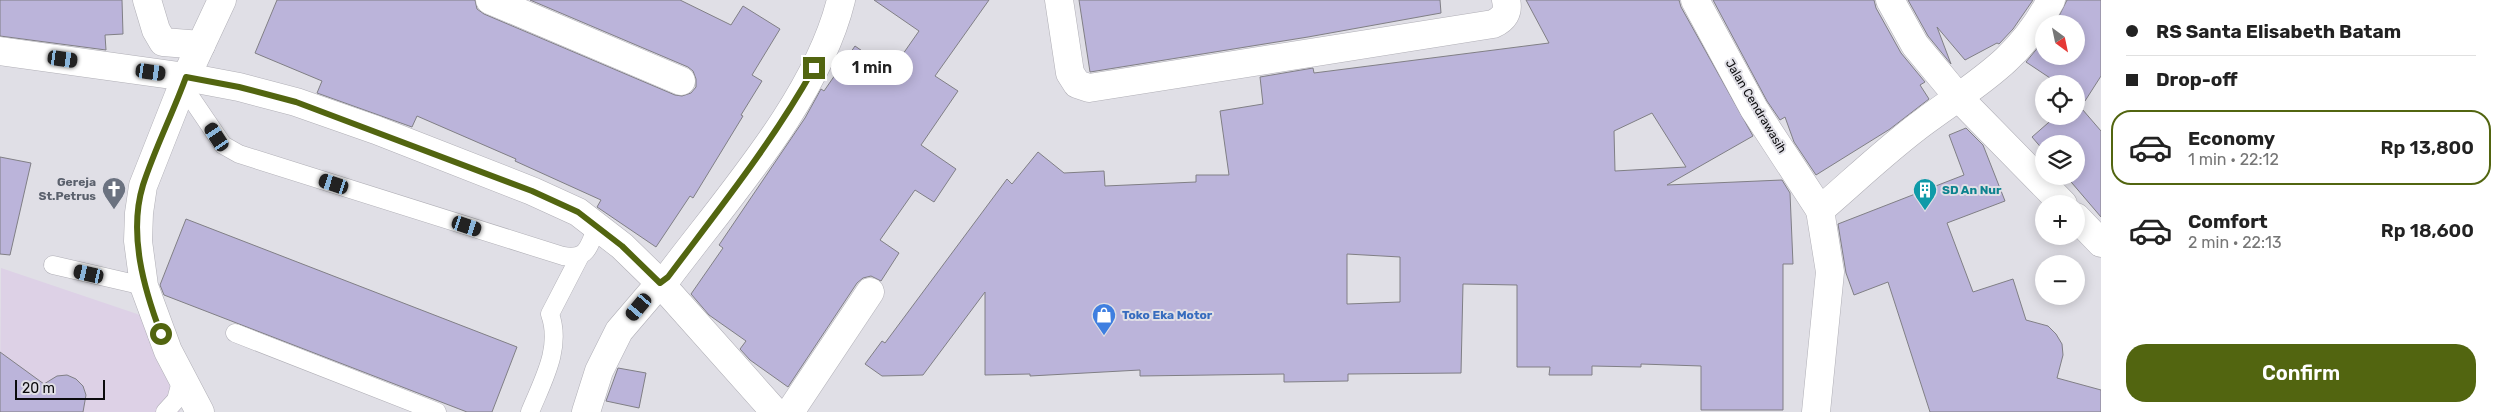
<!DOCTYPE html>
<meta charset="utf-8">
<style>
:root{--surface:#fff;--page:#f2f2f2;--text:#222;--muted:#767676;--line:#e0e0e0;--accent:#526510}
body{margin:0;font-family:Rubik,sans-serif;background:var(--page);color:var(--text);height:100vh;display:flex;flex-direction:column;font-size:19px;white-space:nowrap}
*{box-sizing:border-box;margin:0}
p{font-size:16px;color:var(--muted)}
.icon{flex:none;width:28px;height:28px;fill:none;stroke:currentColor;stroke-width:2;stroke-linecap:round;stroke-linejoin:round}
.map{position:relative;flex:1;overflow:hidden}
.sheet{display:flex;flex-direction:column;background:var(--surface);width:400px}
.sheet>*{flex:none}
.banner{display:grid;align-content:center;height:110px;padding:0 25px;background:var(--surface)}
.needle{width:32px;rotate:147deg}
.buttons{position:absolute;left:2035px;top:15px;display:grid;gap:10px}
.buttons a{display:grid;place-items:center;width:50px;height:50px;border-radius:50%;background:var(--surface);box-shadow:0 2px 12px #0003;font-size:25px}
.scale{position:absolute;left:15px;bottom:12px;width:90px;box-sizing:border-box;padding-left:5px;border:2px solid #0b0b0d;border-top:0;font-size:14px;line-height:18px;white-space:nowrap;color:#0b0b0d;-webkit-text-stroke:4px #e0dfe6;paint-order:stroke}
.end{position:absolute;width:22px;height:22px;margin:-11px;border:6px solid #526510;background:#fff;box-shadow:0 0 0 2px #fff}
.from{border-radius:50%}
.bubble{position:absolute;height:35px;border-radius:18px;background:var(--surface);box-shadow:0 2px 12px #0003;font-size:16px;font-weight:600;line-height:35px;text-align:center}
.car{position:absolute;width:15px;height:30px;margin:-15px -8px;border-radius:6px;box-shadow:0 0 4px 1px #0007;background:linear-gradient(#222 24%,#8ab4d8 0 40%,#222 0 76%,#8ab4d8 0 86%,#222 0)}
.banner b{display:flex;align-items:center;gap:18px;height:48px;font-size:19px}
.banner b+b{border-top:1px solid var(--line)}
.banner i{width:12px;height:12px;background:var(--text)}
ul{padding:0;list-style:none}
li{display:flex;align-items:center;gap:15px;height:75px;margin:0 10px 8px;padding:0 15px;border:2px solid transparent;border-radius:20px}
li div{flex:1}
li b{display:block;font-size:19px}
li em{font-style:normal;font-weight:600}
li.on{border-color:var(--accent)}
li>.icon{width:45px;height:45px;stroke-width:1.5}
.button{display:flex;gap:10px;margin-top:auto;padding:10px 25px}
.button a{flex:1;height:58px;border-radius:20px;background:var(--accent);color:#fff;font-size:20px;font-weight:600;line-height:58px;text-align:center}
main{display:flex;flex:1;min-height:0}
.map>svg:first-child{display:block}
.education{fill:#ddd1e6}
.building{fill:#bbb4da;stroke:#807f85;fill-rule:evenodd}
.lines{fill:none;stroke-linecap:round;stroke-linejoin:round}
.lane-casing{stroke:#b0afb6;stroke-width:19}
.street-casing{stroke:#b0afb6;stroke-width:29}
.secondary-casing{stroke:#b0afb6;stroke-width:29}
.lane{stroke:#fff;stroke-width:18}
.street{stroke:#fff;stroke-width:28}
.secondary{stroke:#fff;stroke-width:28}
.route{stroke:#526510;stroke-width:6}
.labels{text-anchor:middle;stroke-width:4;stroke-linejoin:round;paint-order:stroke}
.street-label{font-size:12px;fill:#0b0b0d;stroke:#e0dfe6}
.worship-label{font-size:12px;font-weight:bold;fill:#5b616d;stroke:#e0dfe6;text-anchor:end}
.culture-label{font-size:12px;font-weight:bold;fill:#0d838f;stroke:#e0dfe6;text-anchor:start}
.shop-label{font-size:12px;font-weight:bold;fill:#366cbe;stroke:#e0dfe6;text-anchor:start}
</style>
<main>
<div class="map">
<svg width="2101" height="412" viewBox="0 0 2101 412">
<rect width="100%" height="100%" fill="#e0dfe6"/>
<path class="education" d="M1,268l145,49 34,95h-180z"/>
<g class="building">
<path d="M0,0h122l1,34 -18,1 1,15 -106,-14z"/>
<path d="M277,0h198l2,9 7,5 191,81 7,1 9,-3 5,-6v-8l-3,-8 -5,-4 -158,-67h150l51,25 12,-19 37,23 -28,46 10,6 -21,34 2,1 -50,82 -3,-2 -34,51 -59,-40 4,-7 -86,-39 1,-2 -99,-43 -5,11 -95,-34 5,-12 -67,-28z"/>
<path d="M874,0h115l-54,76 23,15 -37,54 35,24 -22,33 -19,-12 -35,50 19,13 -18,28 -10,-5 -8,2 -6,5 -69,104 -38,-27 -10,-11 6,-8 -37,-26 -18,-21 32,-46 -4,-3 86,-127 16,-29 3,2 31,-45 36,25 28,-40z"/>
<path d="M1079,0h361l1,13 -133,24 -218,35z"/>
<path d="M1526,0h153l2,7 72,129 -86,49 115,-5 8,13 3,71h-10v146h-82v-44l-60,-2v3l-49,-1v9h-43l1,-8h-33v-82l-54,-1 -2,89 -113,1v7l-64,1v-8l-144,2v-6l-110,6v-2l-45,1v-83l-62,83 -41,1 -17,-12 17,-23 3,2 122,-164 5,5 26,-32 26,21 40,-2 1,15 91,-4v-7h33l-9,-64 43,-7 -3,-27 53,-9 1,5 235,-30zM1652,113l34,54 -71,4 -1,-40zM1347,254l53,3v45l-53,2z"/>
<path d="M1713,0h161l2,8 25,45 24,29 -5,3 9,14 -39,30 -74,46 -22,-33 -9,-25 -5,3 -13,-19z"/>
<path d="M1908,0h125l-20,29 -14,15 -2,-1 -32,17 -28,-33 14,37 -23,-28z"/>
<path d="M2067,0h34v76l-16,25 -9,-6v-11h-17l-33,-22 18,-22v16h32v-32h-21z"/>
<path d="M2076,102l25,29v86l-35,-41h10v-32h-32v7l-12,-14 24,-21h20z"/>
<path d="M1966,128l17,17 22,56 -58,22 26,69 40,-13 13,41 22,6 8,8 6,10 1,11 -6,23 44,12v22h-171l-42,-130 -34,13 -8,-22 -8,-49 126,-49 -15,-40z"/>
<path d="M0,157l31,6 -21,92 -10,-1z"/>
<path d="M186,219l331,128 -25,65h-25l-303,-117 -4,-10z"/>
<path d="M0,352l44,32 13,-8 10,-1 9,4 7,7 3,9 -3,17h-83z"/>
<path d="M618,368l28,5 -7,35 -33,-7z"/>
</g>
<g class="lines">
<g class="lane-casing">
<g id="lane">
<path d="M183,86l40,59 16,9 324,102c25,4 25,-9 34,-29"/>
<path d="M53,265l91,21"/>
<path d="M235,333l202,79"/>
<path d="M165,412l11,-12 6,-22"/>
<path d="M530,412c13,-32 32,-64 20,-98l30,-58"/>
</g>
</g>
<g class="street-casing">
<g id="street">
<path d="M147,0l9,30 7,12 38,3"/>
<path d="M490,0l191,81"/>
<path d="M1059,0l11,73 7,11 12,4 404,-64c11,-5 16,-12 13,-24"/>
<path d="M1695,0l59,109 66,101"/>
<path d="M1890,0l25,45 44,53 104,106"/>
<path d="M2076,217l25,26"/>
<path d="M200,412l-32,-61 -24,-65 -6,-45 1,-28 4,-27 43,-109 36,-77"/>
<path d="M586,412l13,-41 20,-40 41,-48 8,-6c60,-80 149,-179 173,-277"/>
<path d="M790,412l80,-120"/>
<path d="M1816,412l14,-140 -10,-62c35,-30 68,-62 105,-89 53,-39 94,-60 126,-121"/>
</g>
</g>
<g class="secondary-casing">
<path id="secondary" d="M0,51l186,26 53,10 57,15 80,28 156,61 46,21 44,34 38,37 115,129"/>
</g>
<use href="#lane" class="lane"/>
<use href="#street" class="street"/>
<use href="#secondary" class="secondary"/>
</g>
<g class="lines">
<path class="route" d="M161,334c-17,-45 -33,-100 -18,-149 12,-37 30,-72 43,-108l53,10 57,15 236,89 46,21 44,34 38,37 8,-6c51,-68 104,-134 146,-209"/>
</g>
<defs>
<g id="church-pin" transform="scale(1.25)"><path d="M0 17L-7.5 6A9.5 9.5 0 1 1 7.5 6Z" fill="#6b7280" stroke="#e0dfe6"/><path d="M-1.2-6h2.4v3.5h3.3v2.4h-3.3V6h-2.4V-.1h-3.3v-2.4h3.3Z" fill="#fff"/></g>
<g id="building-pin" transform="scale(1.25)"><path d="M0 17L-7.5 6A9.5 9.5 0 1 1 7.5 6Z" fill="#0f9aa8" stroke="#e0dfe6"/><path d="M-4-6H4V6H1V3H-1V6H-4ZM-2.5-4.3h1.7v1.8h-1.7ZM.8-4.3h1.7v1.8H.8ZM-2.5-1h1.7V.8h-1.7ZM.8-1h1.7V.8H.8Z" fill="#fff"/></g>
<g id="shop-pin" transform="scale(1.25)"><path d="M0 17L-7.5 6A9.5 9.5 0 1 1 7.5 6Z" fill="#3f7fe0" stroke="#e0dfe6"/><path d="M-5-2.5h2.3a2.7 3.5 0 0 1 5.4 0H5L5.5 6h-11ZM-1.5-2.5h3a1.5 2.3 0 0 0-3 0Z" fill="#fff"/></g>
</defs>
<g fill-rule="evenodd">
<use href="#church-pin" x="114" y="189"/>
<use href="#building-pin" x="1925" y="190"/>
<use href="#shop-pin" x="1104" y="315"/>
</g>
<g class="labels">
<g class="street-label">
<text transform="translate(1756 106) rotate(59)" y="4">Jalan Cendrawasih</text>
</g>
<g class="worship-label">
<text x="96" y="186">Gereja<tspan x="96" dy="14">St.Petrus</tspan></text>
</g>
<g class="culture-label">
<text x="1942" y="194">SD An Nur</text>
</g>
<g class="shop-label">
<text x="1122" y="319">Toko Eka Motor</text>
</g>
</g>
</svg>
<div class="buttons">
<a><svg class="needle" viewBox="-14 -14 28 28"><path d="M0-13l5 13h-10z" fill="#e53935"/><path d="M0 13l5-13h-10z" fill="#767676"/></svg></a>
<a><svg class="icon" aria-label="locate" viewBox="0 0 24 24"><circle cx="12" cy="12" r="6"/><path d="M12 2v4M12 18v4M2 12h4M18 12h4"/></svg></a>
<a><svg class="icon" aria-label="layers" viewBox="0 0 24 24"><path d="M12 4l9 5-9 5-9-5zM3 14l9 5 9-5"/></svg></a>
<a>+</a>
<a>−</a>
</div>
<div class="scale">20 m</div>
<i class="end from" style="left:161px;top:334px"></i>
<i class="end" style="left:814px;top:68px"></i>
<div class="bubble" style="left:831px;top:50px;width:82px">1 min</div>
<i class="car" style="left:63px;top:59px;rotate:98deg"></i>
<i class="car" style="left:151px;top:72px;rotate:98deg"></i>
<i class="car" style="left:217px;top:137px;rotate:327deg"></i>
<i class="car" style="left:334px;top:184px;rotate:288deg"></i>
<i class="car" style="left:467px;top:226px;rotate:108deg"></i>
<i class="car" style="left:89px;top:274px;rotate:283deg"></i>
<i class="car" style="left:639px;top:307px;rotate:220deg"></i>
</div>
<section class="sheet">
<div class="banner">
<b><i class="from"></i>RS Santa Elisabeth Batam</b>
<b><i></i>Drop-off</b>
</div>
<ul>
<li class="on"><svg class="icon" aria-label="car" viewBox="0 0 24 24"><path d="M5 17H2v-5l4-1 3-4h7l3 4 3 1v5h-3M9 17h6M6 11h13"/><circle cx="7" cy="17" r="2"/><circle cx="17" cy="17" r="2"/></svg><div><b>Economy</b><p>1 min · 22:12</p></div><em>Rp 13,800</em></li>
<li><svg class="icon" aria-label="car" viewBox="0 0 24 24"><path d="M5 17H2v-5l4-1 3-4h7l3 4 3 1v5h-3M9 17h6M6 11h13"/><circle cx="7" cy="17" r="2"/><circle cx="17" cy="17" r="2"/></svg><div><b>Comfort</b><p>2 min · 22:13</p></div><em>Rp 18,600</em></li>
</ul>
<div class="button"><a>Confirm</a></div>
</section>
</main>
